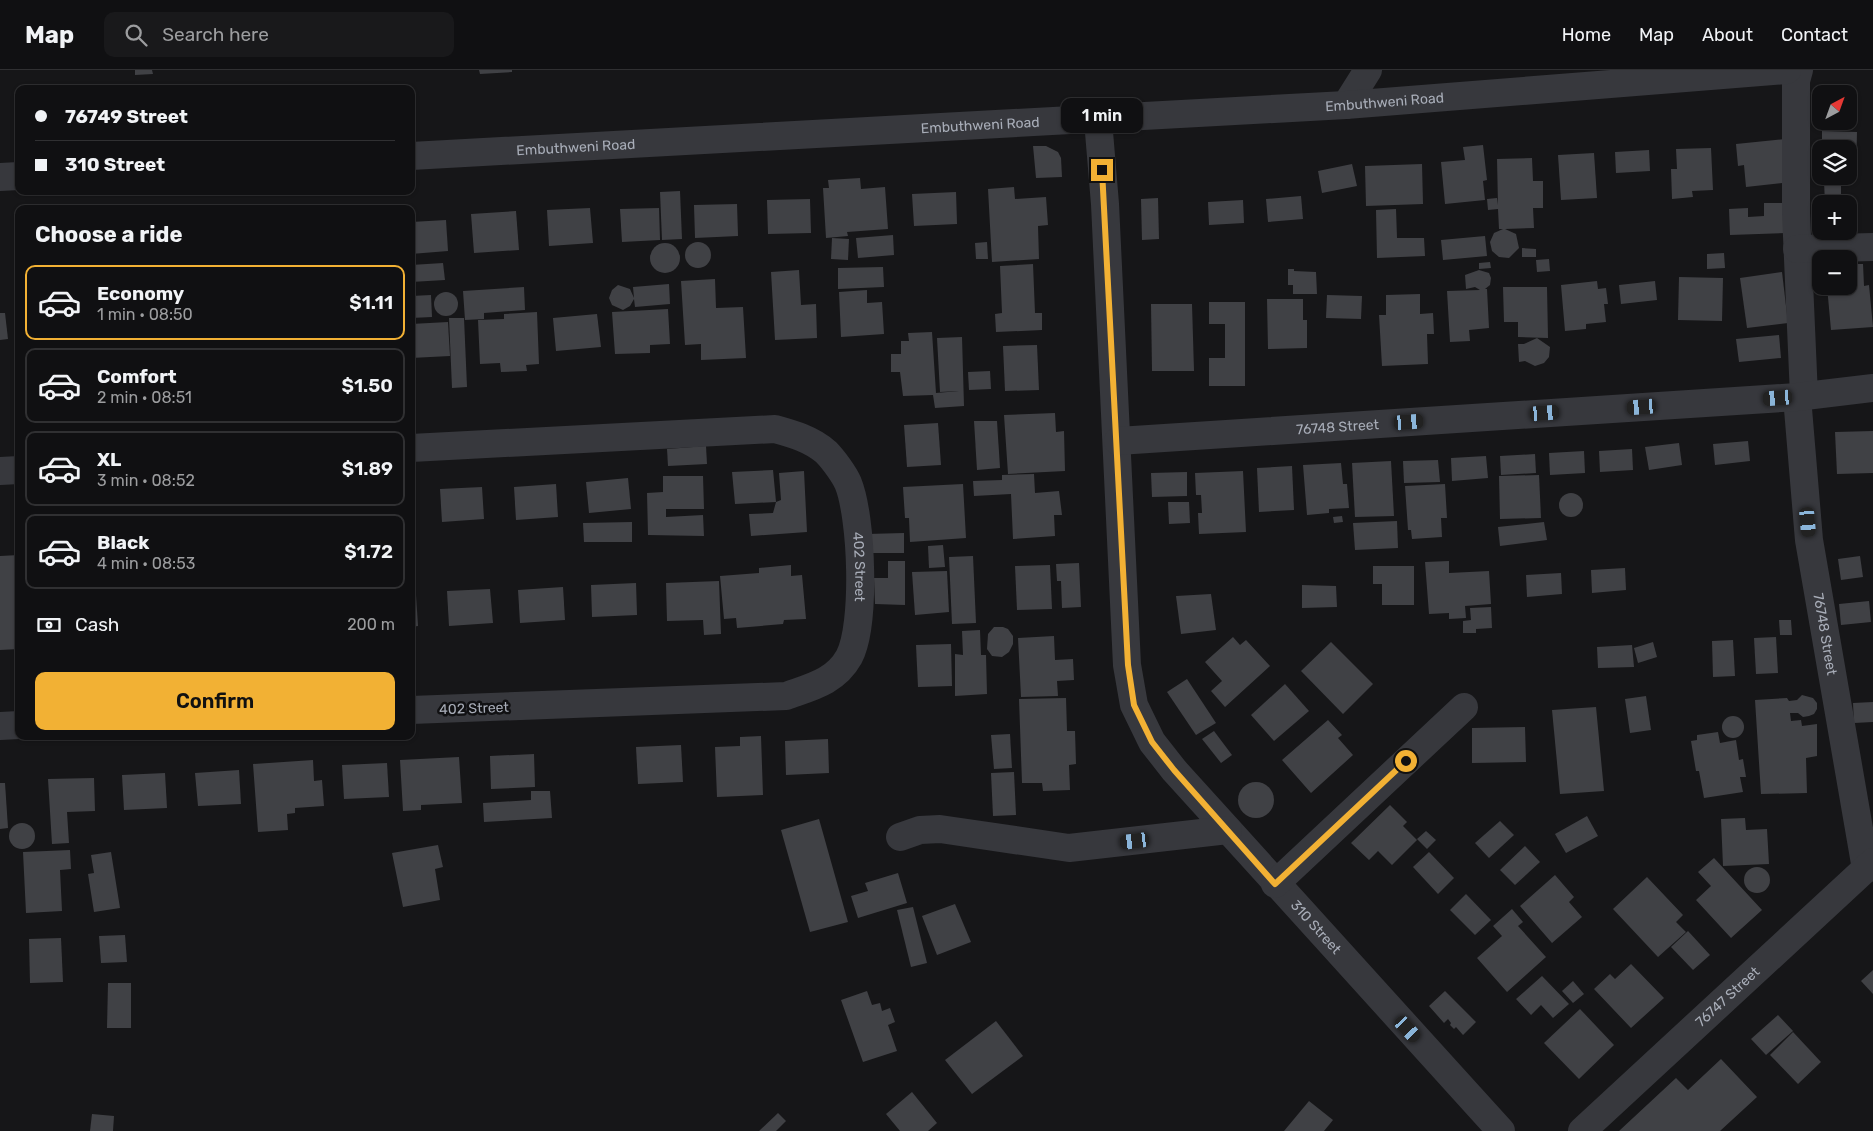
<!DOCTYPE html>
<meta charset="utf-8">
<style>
:root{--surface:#101012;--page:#19191b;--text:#f1f3f6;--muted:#9c9d9f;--line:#303032;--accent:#f2b134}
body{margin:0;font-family:Rubik,sans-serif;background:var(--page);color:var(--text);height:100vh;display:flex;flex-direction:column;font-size:19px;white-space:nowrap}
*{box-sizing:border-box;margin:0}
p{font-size:16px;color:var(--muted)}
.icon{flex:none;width:28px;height:28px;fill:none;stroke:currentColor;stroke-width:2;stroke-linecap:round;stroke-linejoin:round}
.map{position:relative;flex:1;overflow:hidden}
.details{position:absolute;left:15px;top:135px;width:400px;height:535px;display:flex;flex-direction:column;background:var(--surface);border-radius:10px;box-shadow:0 1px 4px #0004,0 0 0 1px var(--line)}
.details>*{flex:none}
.guide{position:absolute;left:15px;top:15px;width:400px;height:110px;border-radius:10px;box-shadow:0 1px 4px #0004,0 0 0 1px var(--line);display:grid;align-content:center;height:110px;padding:0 20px;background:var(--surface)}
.needle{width:32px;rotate:41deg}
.fabs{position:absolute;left:1812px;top:15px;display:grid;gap:10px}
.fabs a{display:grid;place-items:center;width:45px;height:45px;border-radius:10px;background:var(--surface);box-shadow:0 1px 4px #0004,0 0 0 1px var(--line);font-size:25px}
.end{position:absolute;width:22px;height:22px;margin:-11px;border:6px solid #f2b134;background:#111;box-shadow:0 0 0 2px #111}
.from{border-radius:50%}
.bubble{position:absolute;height:35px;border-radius:10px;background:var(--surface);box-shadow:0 1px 4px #0004,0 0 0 1px var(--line);font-size:16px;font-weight:600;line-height:35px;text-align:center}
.car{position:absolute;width:15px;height:30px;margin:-15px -8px;border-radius:6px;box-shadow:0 0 4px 1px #0007;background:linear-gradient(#222 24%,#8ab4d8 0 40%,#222 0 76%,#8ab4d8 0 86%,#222 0)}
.guide b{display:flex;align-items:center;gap:18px;height:48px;font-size:19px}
.guide b+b{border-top:1px solid var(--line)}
.guide i{width:12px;height:12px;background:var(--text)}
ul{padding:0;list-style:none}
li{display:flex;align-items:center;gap:15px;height:75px;margin:0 10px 8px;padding:0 10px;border:2px solid var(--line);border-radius:10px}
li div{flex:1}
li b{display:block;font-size:19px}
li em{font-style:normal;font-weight:600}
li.selected{border-color:var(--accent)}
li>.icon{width:45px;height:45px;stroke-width:1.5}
h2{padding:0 20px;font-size:22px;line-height:60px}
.pay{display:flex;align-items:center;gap:12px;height:55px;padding:0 20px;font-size:19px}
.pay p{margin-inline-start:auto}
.button{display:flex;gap:10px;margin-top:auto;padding:10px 20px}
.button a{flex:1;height:58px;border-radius:10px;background:var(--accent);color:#111;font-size:20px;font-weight:600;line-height:58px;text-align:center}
header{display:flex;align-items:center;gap:30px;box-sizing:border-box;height:70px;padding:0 25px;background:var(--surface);border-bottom:1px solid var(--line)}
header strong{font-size:24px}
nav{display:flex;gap:28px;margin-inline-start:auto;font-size:18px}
.search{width:350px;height:45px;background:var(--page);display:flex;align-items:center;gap:12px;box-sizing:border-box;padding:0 18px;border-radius:10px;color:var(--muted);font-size:19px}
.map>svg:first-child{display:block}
.building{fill:#404145}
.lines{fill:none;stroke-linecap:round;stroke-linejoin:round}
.minor{stroke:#37383d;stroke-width:28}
.route{stroke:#f2b134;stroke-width:6}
.labels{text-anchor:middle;stroke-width:5;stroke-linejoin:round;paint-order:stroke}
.street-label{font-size:14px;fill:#a8adb8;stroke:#111113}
</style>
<header>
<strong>Map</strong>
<div class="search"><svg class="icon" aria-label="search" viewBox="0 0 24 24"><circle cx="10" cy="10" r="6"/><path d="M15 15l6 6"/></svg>Search here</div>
<nav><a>Home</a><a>Map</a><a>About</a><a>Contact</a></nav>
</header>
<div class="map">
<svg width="1873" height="1061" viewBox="0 0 1873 1061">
<rect width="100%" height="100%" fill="#161618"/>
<g class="building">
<path d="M135,0h17l1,4 -18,1z"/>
<path d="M479,0h33v2l-32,2z"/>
<path d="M1822,61l35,1 -1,41h-7v-24h-27z"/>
<path d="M1786,69l5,43 -45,5 -2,-22 -6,1 -2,-22z"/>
<path d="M1483,75l4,35 -4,1 2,19 -40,4 -4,-42 24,-2 -2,-13z"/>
<path d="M1033,76h13l12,6 3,6 1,19 -26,1z"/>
<path d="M1711,78l2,42 -21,1 1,6 -21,2 -1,-30h6l-1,-20z"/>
<path d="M1649,80l1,21 -34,2 -1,-21z"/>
<path d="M1594,83l3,45 -36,2 -3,-45z"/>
<path d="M1532,88l1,23h10v27h-10l1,20 -29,1 11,5 3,14 -10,10 -10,-1 -7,-6 -2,-9 4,-9 9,-4h-4l-1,-20 -10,1 -1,-11 10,-1 1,7 -1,-46z"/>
<path d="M1352,94l5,22 -35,7 -4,-22z"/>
<path d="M1422,94l1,40 -57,2 -1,-40z"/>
<path d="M860,108l1,11 24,-2 3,42 -41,3 1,4 -22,2 -3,-50h6l-1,-8z"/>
<path d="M1841,110v24h-16l-1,-23z"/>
<path d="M1014,117l1,12 31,-2 2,28 -10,1 1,33 -47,3 -4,-73z"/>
<path d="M680,121l2,48 -20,1 -2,-48z"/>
<path d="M956,122l1,32 -43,2 -2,-32z"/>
<path d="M1301,126l2,23 -35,3 -2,-23z"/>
<path d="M1158,128l1,41 -17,1 -1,-41z"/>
<path d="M810,129l1,34 -43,1 -1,-34z"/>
<path d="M1243,130l1,23 -35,2 -1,-23z"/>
<path d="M1764,133h23l1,30 -58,2 -1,-26 19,-1v9l16,-1z"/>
<path d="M737,134l1,32 -43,2 -1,-33z"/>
<path d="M590,138l3,35 -44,3 -2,-36z"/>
<path d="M659,138l1,32 -38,2 -2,-33z"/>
<path d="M1396,139l1,29h27l1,18 -48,2 -1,-48z"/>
<path d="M516,141l3,39 -45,3 -3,-39z"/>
<path d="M446,150l2,31 -37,3v-32z"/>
<path d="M893,165l1,20 -36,3 -2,-20z"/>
<path d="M1485,166l2,20 -44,4 -2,-20z"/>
<path d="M832,168l17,1 -1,21 -17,-1z"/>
<path d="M987,172l1,17h-12l-1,-16z"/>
<circle cx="698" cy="185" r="13"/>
<circle cx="665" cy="188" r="15"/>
<path d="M1522,178l14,1v8h-14z"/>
<path d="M1724,183l1,15 -18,1v-15z"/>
<path d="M1549,189l1,12 -13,1 -1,-12z"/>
<path d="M1490,192l1,6 -12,1v-6z"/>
<path d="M443,193l2,17 -34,2v-17z"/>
<path d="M1033,194l2,49h7v17l-46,2 -1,-18 7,-1 -2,-47z"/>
<path d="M1849,194h14l1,22 5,-1 4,42 -42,3 -4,-44h22z"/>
<path d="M883,197l1,20 -46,2v-21z"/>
<path d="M1288,199h6v2l22,1 1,22h-24v-9h-5z"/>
<path d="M799,200l2,35 15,-1 1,34 -42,2 -4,-68z"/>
<path d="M1479,200l10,3 2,5 -1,7 -5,4h2l2,39 -20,2 1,11 -20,1 -3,-51 33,-1 -5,-3 -9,2 -1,-14z"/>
<path d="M1782,202l6,51 -41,5 -7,-50z"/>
<path d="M1679,207l44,1 -1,43 -44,-1z"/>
<path d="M715,209l1,29 27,-1 3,51 -45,2v-16l-16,1 -4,-64z"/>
<path d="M1597,211l1,8 8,-1 2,16h-4l2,18 -20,2v5l-21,2 -4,-46z"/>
<path d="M1655,211l2,19 -36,4 -2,-19z"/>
<path d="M669,214l1,20 -35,3 -1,-8 -4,7 -7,4 -11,-5 -3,-7 3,-8 6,-5 12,4 4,9 -1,-11z"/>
<path d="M524,217l1,23 -41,3v6l-19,1 -2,-29z"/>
<path d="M1503,217h44l1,51 -30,-1v-15h-14z"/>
<path d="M867,220v13l15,-1 2,32 -43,3 -2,-45z"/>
<circle cx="446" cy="234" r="12"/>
<path d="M1420,224v20l13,-1 1,21h-7l1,30 -46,2 -3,-51h7v-20z"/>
<path d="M431,225l1,22 -21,1v-22z"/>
<path d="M1327,225l35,1 -1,23 -35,-1z"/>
<path d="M1267,229h36v21h4v28l-39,1z"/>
<path d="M1209,232h36v84h-36v-28h16v-34h-16z"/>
<path d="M1151,234h41l2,67h-42z"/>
<path d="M668,239l2,35 -20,1v8l-35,1 -3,-42z"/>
<path d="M537,242l2,52 -13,1 1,6 -26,1 -1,-9 -20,1 -2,-44 26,-1v-5z"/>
<path d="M0,243h5l3,26 -8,1z"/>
<path d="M597,244l4,33 -45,4 -3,-33z"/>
<path d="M449,248h15l3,69 -15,1z"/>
<path d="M448,252l2,34 -39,2v-34z"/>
<path d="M932,262l4,61 23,-2 -19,1 -3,-54 25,-1 2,69 -29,2 -2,-13 -30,1 -3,-24h-9v-18h10v-13h8l-1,-8z"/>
<path d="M1779,265l2,23 -42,4 -3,-23z"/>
<path d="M1537,268l13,9 -1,10 -5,6 -9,3 -10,-5 -6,1 -1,-18h6z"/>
<path d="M1037,275l2,45 -34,1 -2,-45z"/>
<path d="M990,301l1,18 -22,1 -1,-18z"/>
<path d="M1055,343l1,19 8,-1 1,40 -57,3 -4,-59z"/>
<path d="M974,351h23l3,47 -23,2z"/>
<path d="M938,353l3,42 -34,2 -3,-42z"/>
<path d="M1873,361v42l-36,1 -2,-42z"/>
<path d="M1748,371l2,20 -35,4 -2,-21z"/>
<path d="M1679,373l3,22 -33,5 -4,-23z"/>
<path d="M706,376l1,18 -39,2 -1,-17z"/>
<path d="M1632,379l1,21 -33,2 -1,-21z"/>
<path d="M1584,381l1,22 -35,2 -1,-22z"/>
<path d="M1535,384l1,19 -35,2 -1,-19z"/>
<path d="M1486,386l2,22 -36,3 -1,-23z"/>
<path d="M1438,390l2,22 -36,1 -1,-22z"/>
<path d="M1391,391l3,55 -39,1 -3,-54z"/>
<path d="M1341,393l2,21h4l2,24 -20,1v4l-22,2 -4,-50z"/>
<path d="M1292,396l2,44 -35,2 -2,-44z"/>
<path d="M773,400l3,32 -41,2 -3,-32z"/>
<path d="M804,401l3,61 -56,4 -2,-22 24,-1 3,-11 5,-2 -2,-27z"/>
<path d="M1243,401l3,61 -47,2 -1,-21h4l-1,-18h-5l-1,-22z"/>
<path d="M1187,402v24l-35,1 -1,-24z"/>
<path d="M1034,404l1,19 24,-2 3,24h-8l1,21 -42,3 -2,-45 -37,2 -1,-15 29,-1v-5z"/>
<path d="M1539,405l2,43 -41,1 -1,-43z"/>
<path d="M663,406h40l1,33h-38v8l37,-2 1,21 -56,-1 -1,-42 16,-1z"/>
<path d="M628,408l3,31 -42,4 -3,-31z"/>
<path d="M556,414l2,33 -42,3 -2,-33z"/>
<path d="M963,414l3,54 -56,4 -1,-24h-4l-2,-31z"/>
<path d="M1445,414l2,34h-6l1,19 -30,2 -1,-9h-3l-3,-44z"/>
<path d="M482,417l2,32 -42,3 -2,-33z"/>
<circle cx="1571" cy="435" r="12"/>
<path d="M1168,432h21l1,21 -21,1z"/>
<path d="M1342,446l1,6 -9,1 -1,-6z"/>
<path d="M1397,451l1,27 -43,2 -2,-27z"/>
<path d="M632,452v20h-48l-1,-19z"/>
<path d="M1544,452l3,18 -47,6 -2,-19z"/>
<path d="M904,463v20h-37v-19z"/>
<path d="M943,475l2,22 -16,1 -1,-22z"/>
<path d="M19,485v94l-19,1v-94z"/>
<path d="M973,486l3,67 -24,1 -3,-67z"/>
<path d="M1860,486l3,21 -22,3 -3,-21z"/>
<path d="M888,491h17v44l-30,-1 -1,-26h14z"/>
<path d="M1449,491v12l40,-2 2,33 -26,2 1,12 -17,1v-6l-20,1 -4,-52z"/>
<path d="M1079,493l2,44 -19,1 -1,-27h-4l-1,-17z"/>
<path d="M791,495v11l11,-1 4,44 -22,1 -1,4 -46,4 -1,-10 -12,1 -4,-43 39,-3v-5z"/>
<path d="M1050,495l2,44 -35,1 -2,-44z"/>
<path d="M1373,496h41v39h-32v-21h-9z"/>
<path d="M1625,498l1,22 -34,3 -1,-23z"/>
<path d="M947,501l2,41 -34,3 -3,-43z"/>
<path d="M1561,503l1,21 -35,3 -1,-22z"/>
<path d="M719,511l2,53 -17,1 -1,-15 -36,1 -1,-38z"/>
<path d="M636,513l1,32 -45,2 -1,-32z"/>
<path d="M1302,515l34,1 1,21 -35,1z"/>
<path d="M563,517l2,33 -45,3 -2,-33z"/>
<path d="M490,519l3,34 -44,3 -2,-35z"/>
<path d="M1211,524l5,36 -35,4 -5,-38z"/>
<path d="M411,525h5l2,31 -7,1z"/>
<path d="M1869,531l2,21 -30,3 -2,-21z"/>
<path d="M1491,537l1,21 -16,1v4h-13v-12l8,-1 -1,-12z"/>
<path d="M1779,550h12l1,15h-12z"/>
<path d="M994,557h9l5,2 5,7v8l-4,8 -7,5 -10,-1 -5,-7 1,-15z"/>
<path d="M980,560l1,25h5l1,39 -32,2v-42l8,1 -1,-24z"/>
<path d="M1054,566l1,24 18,-1 1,21 -17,1 1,15 -37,1 -3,-59z"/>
<path d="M1233,567l7,8 6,-5 24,26 -45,41 -14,-16 11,-10 -17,-19z"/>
<path d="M1776,567l2,36 -22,1 -2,-36z"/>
<path d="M1733,570l2,36 -22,1 -1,-36z"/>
<path d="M1331,572l42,42 -30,30 -42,-43z"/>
<path d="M1653,572l4,15 -19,6 -4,-15z"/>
<path d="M951,574l1,42 -34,1 -2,-42z"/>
<path d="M1632,575l2,22 -36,1 -1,-21z"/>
<path d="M1187,609l29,44 -20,12 -29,-43z"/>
<path d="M1285,614l24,27 -35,30 -23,-26z"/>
<path d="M1802,625l11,3 4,5v6l-3,5 -5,2 -6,1 -5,-4h-8l1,8 10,-1 1,6 15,-2v32l-11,2 1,35 -46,1 -6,-94 32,-2 2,3 8,-1z"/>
<path d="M1646,626l5,34 -21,3 -5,-34z"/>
<path d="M1066,628l1,33h8l1,33 -7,1 1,25 -27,1 -1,-8h-20l-3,-84z"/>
<path d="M1873,632v20l-19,1 -1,-20z"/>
<path d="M1596,637l8,84 -44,3 -8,-84z"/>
<circle cx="1733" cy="657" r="11"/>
<path d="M1328,650l14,15 -4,3 15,17 -42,38 -29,-33z"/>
<path d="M1525,657l1,35 -54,1v-35z"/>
<path d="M1214,661l18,24 -11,8 -19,-24z"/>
<path d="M1718,662l2,11 16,-3 3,20 4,-1 3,18h-6l3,15 -39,6 -5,-27h-3l-5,-30 6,-1v-5z"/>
<path d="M1010,664l2,34 -18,1 -3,-34z"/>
<path d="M761,666l2,59 -46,2 -2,-50 25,-1v-9z"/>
<path d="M828,669l1,34 -43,2 -1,-34z"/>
<path d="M681,675l2,37 -45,2 -2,-37z"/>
<path d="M534,684l1,33 -44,2 -1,-33z"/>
<path d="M459,687l3,46 -41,2v5l-18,1 -3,-51z"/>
<path d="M313,690l1,21 8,-1 2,26 -29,2v5l-8,1 1,16 -30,2 -5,-68z"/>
<path d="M387,693l2,34 -45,2 -2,-34z"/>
<path d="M239,700l2,34 -43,2 -3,-33z"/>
<path d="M1014,702l2,43 -23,1 -2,-43z"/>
<path d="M165,703l2,35 -43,2 -2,-35z"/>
<path d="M94,708l1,33 -28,1 2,31 -17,1 -4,-65z"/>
<circle cx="1256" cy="730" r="18"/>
<path d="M0,713h5l3,45 -8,1z"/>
<path d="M531,721h19l2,27 -68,4 -1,-19 48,-3z"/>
<path d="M1390,735l17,17 -4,4 14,14 -25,25 -14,-14 -9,9 -18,-17z"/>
<path d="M1587,746l11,20 -32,17 -11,-19z"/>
<path d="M1745,748l1,12 21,-1 2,35 -46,2 -2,-47z"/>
<path d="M819,749l29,103 -38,10 -29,-102z"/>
<path d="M1500,751l14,14 -25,23 -14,-15z"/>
<circle cx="22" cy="766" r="13"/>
<path d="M1426,761l10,9 -9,9 -10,-10z"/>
<path d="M438,775l5,22 -8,2 5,31 -37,7 -11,-54z"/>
<path d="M1525,776l15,16 -25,23 -15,-15z"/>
<path d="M70,780l1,19 -11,1 2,41 -36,2 -3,-61z"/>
<path d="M111,782l9,56 -26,4 -6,-38 6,-1 -3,-18z"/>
<path d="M1429,782l25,26 -16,16 -25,-27z"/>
<path d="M1714,788l48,52 -31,28 -35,-38 15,-14 -13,-14z"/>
<circle cx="1757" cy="810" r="13"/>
<path d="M898,803l9,30 -49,15 -7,-22 17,-5 -3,-8z"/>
<path d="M1555,805l19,22 -5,5 13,15 -30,26 -32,-37z"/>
<path d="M1647,807l36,38 -7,7 10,10 -28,25 -45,-48z"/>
<path d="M1466,824l25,26 -16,15 -25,-25z"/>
<path d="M955,834l16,38 -34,13 -15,-39z"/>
<path d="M913,837l14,56 -16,4 -14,-57z"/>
<path d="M1512,839l11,13 -5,4 28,31 -39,35 -30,-34 25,-22 -9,-10z"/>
<path d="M1688,861l22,24 -17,15 -22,-23z"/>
<path d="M125,865l2,27 -26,1 -2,-27z"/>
<path d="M61,868l2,44 -33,1 -1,-44z"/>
<path d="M1631,894l33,34 -33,30 -37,-39 16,-15 5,5z"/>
<path d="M1873,900v24l-12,-13z"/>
<path d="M1542,906l27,28 -16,14 -12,-13 -10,10 -15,-16z"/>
<path d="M1573,911l11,13 -11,9 -11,-12z"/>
<path d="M108,913h23v45h-24z"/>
<path d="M867,921l5,14 8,-2 2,8 8,-3 5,14 -7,3 9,26 -34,11 -22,-62z"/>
<path d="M1445,921l31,31 -13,13 -7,-8 -2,2 -4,-4 1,-2 -3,-4 -4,4 -15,-17z"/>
<path d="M1580,939l34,36 -35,34 -35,-36z"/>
<path d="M1778,945l15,16 -27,24 -15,-16z"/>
<path d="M996,951l27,35 -51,38 -27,-34z"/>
<path d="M1793,962l28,30 -23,22 -28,-29z"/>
<path d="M1721,989l36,38 -37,34h-101l57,-53 12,12z"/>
<path d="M912,1022l25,31 -9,8h-28l-14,-17z"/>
<path d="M1309,1031l24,19 -9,11h-40z"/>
<path d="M778,1043l8,8 -10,10h-17z"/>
<path d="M92,1044l22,2 -1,15h-23z"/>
</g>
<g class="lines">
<g class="minor">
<path d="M1799,0l-3,11v132l8,183"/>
<path d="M1346,35l22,-35"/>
<path id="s1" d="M1098,50l7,84 22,461 7,40 18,37 22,28 327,361"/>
<path id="s2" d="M411,86l935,-51 441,-35"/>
<path d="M0,107l19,-1"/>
<path d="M1797,179l76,-2"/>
<path id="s3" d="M1797,327l12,143 57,329"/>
<path id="s4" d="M1118,371l679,-44 76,-9"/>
<path id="s5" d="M411,378l364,-19c18,5 36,10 51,23 7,7 18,22 22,31 14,34 18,142 1,174 -14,25 -38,30 -63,39l-375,14"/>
<path d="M0,401l19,-1"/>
<path d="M0,656l19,-1"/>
<path d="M900,767l20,-7 20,-1 129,19 159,-18"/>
<path d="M1275,814l189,-177"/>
<path id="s6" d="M1582,1061l291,-269"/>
</g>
</g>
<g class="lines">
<path class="route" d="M1102,100l26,495 6,40 18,37 22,28 101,114 131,-123"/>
</g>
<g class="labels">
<g class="street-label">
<text dy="5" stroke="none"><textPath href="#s2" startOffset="975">Embuthweni Road</textPath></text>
<text dy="5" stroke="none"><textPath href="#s2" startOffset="570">Embuthweni Road</textPath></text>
<text dy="5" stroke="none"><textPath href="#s2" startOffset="165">Embuthweni Road</textPath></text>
<text dy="5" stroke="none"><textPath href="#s4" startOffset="220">76748 Street</textPath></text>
<text dy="5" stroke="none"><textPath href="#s5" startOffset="544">402 Street</textPath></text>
<text dy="5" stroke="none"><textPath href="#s3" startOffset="239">76748 Street</textPath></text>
<text transform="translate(474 638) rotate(-2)" y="5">402 Street</text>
<text dy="5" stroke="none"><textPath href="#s1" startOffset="875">310 Street</textPath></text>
<text dy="5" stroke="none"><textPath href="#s6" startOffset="198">76747 Street</textPath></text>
</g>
</g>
</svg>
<div class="fabs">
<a><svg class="needle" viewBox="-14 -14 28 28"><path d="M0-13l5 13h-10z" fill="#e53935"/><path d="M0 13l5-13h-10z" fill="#9c9d9f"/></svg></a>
<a><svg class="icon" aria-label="layers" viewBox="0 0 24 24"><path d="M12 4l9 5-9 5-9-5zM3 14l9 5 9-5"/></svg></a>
<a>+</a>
<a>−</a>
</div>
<i class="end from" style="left:1406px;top:691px"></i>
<i class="end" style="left:1102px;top:100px"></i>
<div class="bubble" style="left:1061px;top:28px;width:82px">1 min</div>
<i class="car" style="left:1778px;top:328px;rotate:266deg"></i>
<i class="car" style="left:1642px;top:337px;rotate:266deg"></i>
<i class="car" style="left:1545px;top:343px;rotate:86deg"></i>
<i class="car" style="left:1409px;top:352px;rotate:86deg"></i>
<i class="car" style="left:1808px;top:452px;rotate:175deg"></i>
<i class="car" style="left:1135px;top:771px;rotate:263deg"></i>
<i class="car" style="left:1408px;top:959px;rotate:137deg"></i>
<div class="guide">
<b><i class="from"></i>76749 Street</b>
<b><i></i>310 Street</b>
</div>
<section class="details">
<h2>Choose a ride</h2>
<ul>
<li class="selected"><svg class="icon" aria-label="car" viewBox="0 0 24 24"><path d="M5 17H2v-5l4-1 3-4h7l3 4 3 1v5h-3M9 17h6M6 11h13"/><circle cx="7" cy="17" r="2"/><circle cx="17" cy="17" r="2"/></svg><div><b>Economy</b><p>1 min · 08:50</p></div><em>$1.11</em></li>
<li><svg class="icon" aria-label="car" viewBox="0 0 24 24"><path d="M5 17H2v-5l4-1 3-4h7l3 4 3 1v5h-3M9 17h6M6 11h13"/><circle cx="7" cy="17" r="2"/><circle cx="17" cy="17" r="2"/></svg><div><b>Comfort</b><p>2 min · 08:51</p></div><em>$1.50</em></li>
<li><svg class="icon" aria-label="car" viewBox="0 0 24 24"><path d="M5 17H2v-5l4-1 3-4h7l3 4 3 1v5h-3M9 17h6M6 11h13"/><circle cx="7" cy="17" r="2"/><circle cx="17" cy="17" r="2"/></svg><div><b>XL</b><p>3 min · 08:52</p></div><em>$1.89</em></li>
<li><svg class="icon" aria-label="car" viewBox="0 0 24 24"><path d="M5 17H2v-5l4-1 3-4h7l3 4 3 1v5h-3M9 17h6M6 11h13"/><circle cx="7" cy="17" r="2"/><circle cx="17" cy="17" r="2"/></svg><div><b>Black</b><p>4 min · 08:53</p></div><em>$1.72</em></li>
</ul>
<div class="pay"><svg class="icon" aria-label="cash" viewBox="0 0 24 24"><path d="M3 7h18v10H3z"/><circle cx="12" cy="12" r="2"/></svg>Cash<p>200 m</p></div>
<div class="button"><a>Confirm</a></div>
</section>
</div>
